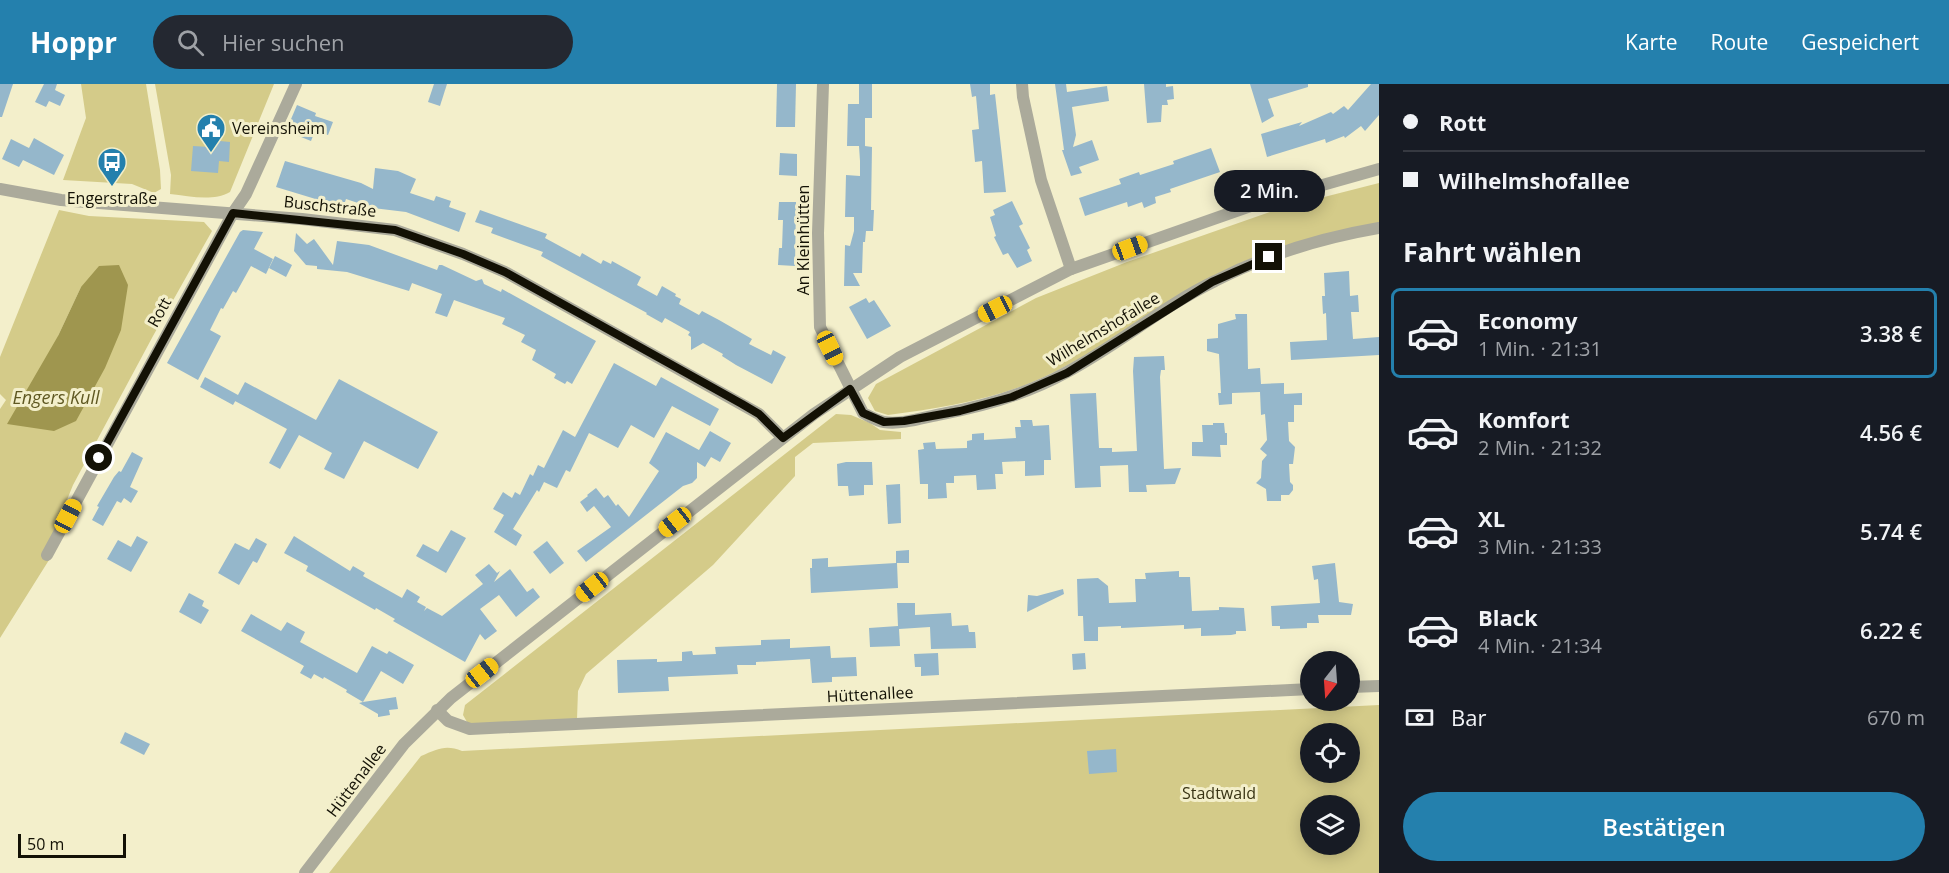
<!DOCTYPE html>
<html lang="de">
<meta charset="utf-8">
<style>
:root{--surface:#171b24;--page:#242831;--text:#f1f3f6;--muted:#9ea1a6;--line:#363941;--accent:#2480ad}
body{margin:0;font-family:"Open Sans",sans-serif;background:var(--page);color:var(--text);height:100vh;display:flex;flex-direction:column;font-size:22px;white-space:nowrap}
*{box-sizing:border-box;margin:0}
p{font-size:20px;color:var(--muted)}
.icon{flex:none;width:33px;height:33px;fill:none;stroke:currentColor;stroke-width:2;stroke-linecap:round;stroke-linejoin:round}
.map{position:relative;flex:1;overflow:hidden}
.sheet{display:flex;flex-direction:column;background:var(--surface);width:570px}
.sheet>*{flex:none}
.guide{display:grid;align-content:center;height:132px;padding:0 24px;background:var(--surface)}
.needle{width:39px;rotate:197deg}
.buttons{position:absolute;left:1300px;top:567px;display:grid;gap:12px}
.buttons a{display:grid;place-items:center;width:60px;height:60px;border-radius:50%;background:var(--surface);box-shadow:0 3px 15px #0003;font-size:30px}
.scale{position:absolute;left:18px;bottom:15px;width:108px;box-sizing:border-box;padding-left:6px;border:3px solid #131105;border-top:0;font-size:16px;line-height:21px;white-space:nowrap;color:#131105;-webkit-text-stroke:4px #f3efcb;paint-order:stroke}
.end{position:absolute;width:27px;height:27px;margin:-14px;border:8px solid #131105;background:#fff;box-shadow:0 0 0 3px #fff}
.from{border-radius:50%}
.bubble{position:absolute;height:42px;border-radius:21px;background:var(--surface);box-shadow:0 3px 15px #0003;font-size:20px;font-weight:600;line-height:42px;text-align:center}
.car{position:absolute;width:18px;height:36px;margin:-18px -9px;border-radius:8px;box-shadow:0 0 4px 2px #0007;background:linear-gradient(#f5c518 24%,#345 0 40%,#f5c518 0 76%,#345 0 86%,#f5c518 0)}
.guide b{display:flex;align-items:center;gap:21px;height:57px;font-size:22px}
.guide b+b{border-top:2px solid var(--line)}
.guide i{width:15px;height:15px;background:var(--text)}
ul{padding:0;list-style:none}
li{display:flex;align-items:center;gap:18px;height:90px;margin:0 12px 9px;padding:0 12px;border:3px solid transparent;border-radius:9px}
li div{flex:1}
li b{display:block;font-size:22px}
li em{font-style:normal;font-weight:600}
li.current{border-color:var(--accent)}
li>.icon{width:54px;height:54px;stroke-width:1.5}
h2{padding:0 24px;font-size:27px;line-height:72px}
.pay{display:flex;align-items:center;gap:15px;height:66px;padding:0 24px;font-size:22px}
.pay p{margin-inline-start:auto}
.action{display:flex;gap:12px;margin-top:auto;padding:12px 24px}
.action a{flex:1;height:69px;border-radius:36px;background:var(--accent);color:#fff;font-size:24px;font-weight:600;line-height:69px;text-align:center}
header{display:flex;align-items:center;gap:36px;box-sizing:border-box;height:84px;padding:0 30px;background:var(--accent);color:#fff}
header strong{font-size:28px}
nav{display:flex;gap:33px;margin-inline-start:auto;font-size:21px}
.search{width:420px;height:54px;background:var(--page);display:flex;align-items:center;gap:15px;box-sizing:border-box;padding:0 21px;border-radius:33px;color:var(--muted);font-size:22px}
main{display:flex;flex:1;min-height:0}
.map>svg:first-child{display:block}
.green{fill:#d4cb89;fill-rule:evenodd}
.water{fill:#9f964f}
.building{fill:#95b7cb}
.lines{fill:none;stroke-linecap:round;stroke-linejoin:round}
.minor{stroke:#abaa9b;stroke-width:12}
.route{stroke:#131105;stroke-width:8}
.labels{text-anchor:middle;stroke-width:6;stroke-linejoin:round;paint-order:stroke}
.poi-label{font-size:16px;fill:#131105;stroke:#f3efcb;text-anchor:start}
.street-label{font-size:16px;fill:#131105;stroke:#f3efcb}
.park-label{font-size:16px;fill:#393414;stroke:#f3efcb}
.water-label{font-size:18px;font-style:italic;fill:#5f5822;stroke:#f3efcb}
</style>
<header>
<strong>Hoppr</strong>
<div class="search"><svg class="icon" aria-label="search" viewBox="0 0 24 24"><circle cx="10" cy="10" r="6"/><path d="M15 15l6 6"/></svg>Hier suchen</div>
<nav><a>Karte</a><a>Route</a><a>Gespeichert</a></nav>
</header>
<main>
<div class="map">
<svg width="1379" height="789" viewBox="0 0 1379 789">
<rect width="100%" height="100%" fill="#f3efcb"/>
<g class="green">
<path d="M81,0h65l14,86 1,19 -7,4 -22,-9 -69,-4 23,-62z"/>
<path d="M155,0h119l-44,108c-18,10 -40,4 -60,2l1,-19z"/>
<path d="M1379,99v40c-54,10 -107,24 -156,48 -67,33 -124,84 -193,112 -44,18 -95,26 -142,32l-13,-4 -7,-13 8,-14 160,-86 91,-36 154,-54z"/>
<path d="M59,126l30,6 115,6 8,9 -59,105 -80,149 -29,72 5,3 -49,78v-229l6,-9 -6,-6v-37zM128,201l-70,51 23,-49z"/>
<path d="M836,330l15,1 19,8 10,7 21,2v7l-88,4 -18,14v19l-82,89 -127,109 -8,17 -1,28 -104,6 -6,-3 -4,-7 2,-10z"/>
<path d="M1379,621v168h-1050l92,-117c16,-7 25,-12 41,-5zM1311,650h39v38h-39zM1311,722h39v38h-39z"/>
</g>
<path class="water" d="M119,181l9,20 -7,45 -16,38 -29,53 -22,10 -47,-7 51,-88 23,-49 18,-21z"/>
<g class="building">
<path d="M0,0h13l-11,33h-2z"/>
<path d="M44,0h13l-2,6 10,5 -5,11 -11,-5 -3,6 -11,-5z"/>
<path d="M434,0h13l-7,22 -12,-4z"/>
<path d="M777,0h19l-1,43h-19z"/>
<path d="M859,0h13v34h-7v28l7,1 -1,63h3l-1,21h-7l-1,11h-2l-1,31h-9l7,13h-16l1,-41 5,1 4,-15v-14h-9l1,-42 14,1v-15l-1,-15h-12l1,-42h11z"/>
<path d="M970,0h20v11l5,-1 11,98 -22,1 -2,-32 -7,1 -3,-32 7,-1 -3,-33 -4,1z"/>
<path d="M1055,0h11l1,8 40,-6 2,15 -37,6 4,28 -3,12 19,-7 7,20 -20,7 3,6 -11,3 -9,-26h2z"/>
<path d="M1144,0h22v3l7,-1 1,13 -7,1 1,5h-6l-1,17 -14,1z"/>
<path d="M1250,0h58v3l-40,12 6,17 -12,7z"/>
<path d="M1371,0h8v31l-14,16 -4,-5 -16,12 -1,-2 -18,7 -1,-4 -58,18 -6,-23 41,-12 -3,4 32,-14 2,2 11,-8 4,4z"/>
<path d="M297,21l19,8 -1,3 18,6 -5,13 -13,-4 -4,10 -25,-10z"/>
<path d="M34,54l30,17 -10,20 -31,-15 -4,7 -17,-8 9,-20 18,9z"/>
<path d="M210,56l20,2 -1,20 -10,-1 -1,12 -27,-2 2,-25 17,1z"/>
<path d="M1211,64l9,24 -50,17 1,3 -16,5 1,6 -12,5 -2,-6 -14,5 -1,-5 -42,14 -6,-18 42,-14 -2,-5 20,-7 1,3 34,-11 -1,-3z"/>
<path d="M780,69l17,1v22l-18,-1z"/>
<path d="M285,77l76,22 12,6 2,-21 23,3 18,8 -6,14 24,8 2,-5 15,5 -2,6 17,6 -7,19 -53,-20 -33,-4 -27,-9 -2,6 -11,-3 -1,2 -56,-17z"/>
<path d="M1012,117l11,23 -4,2 11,22 -3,2 5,11 -15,7 -9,-15 -5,2 -9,-18 2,-1 -6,-19 5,-2 -2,-5z"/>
<path d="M779,118h17l-1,64 -17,-1 1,-17h3l1,-28h-5z"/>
<path d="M480,126l67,24 -2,4 35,19 2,-4 19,11 2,-4 8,4 1,-3 29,16 -4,8 20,11 5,-10 14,8 -1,2 6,3 -2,5 20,11 3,-4 17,9 33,19 -3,5 22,11 2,-5 13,7 -14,27 -36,-19 -14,-9 1,-2 -20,-11 -12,7v-13l-3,-2 2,-3 -25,-14 -3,5 -16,-9 1,-1 -106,-57 2,-4 -52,-19 2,-5 -18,-6z"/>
<path d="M243,146l20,2 -9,17 19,10 -7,15 -15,-8 -15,27 -3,-2 -10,18 -2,-1 -11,22 11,6 -23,44 -31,-17 73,-131z"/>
<path d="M296,149l11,11 7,-5 19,26 4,-24 32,4 68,25 2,-5h3l34,16 6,-2 2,5 17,8 1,-3 94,52 -24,43 -5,-3 -2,3 -11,-6 2,-4 -24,-14 4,-10 -15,-8 4,-7 -23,-11 3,-6 -51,-18 -7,17 -12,-4 7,-19 -30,-11 -3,8 -62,-19 -30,-3v-3l-11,-1 -12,-14z"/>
<path d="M275,172l17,9 -6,12 -17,-9z"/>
<path d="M1349,187l1,25 8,-1 1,17h-8l2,27 26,-2v18l-88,5 -1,-18 37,-2 -1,-27 -3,1 -1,-18h3l-1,-23z"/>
<path d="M866,214l3,5 5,-3 17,26 -24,13 -18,-32z"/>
<path d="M1235,230h12l1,55 12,-1 1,16 23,-1v11l18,-1v12h-8v17h-6l1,19 6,6 -2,17h-4l1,18 3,3v5l-4,5h-8v6h-14l-1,-12 -10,-6 5,-5 1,-17 5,-6 -7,-6 7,-9 -2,-26 -4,1 -1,-23 -28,1v11l-13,1 -1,-12h3l-2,-39 -12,-3v-12l11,-1v-14l18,-5z"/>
<path d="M1164,272l1,14h-4l-1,7 4,92 17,-1 -6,16 -29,1 1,7h-18l-1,-27 -28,1 1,21 -26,1 -5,-94 26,-1 3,55h13v4l25,-1 -4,-80 1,-14z"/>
<path d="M614,279l42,23 5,-9 58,32 -9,17 -38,-20 -18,32 -23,-13 -13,23 -29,-15 -19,39 -4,-2 -9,18 -13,-6 -5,10 -2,-2 -24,39 9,6 -6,11 -22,-14 10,-17 -11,-6 10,-17 9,6 3,-6 5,3 10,-21 3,2 5,-11 6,3 19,-38 12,7z"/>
<path d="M205,293l33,18 7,-13 71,38 23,-41 99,53 -20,37 -54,-28 -20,38 -20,-10 8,-16 -33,-18 -19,34 -11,-6 18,-34 -52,-28 2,-3 -4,7 -33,-18z"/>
<path d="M1020,336h12l1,6 16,-1 2,35h-7v15l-19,1v-15l-23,1 1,12h-8l1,15 -19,1 -1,-15 -22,1v7h-8l1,15 -19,1v-15h-8l-2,-34 6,-1 -1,-6 12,-1 1,7 31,-1v-7l5,-1v-6l12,-1v7l32,-2 -1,-11h6z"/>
<path d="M1213,339h11l1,10h2v12h-7l1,12 -29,-1v-14h11l-1,-17h11z"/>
<path d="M710,347l21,12 -11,19 -9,-5 -6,10 -8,-5v16l-5,5 -9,3 -97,76 -9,-11 34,-24 -17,-21 -7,6 -7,-10 8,-6 -1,-1 9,-7 8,10 4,-3 8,11 2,-2 11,13 30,-46 -10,-8 17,-31 33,18z"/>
<path d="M132,368l11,6 -13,29 8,4 -7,12 -7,-5 -3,5 -4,-2 -14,25 -11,-6 7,-13 -2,-1 17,-29 5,-6 2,1z"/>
<path d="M846,378h26l1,23h-9v10l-15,1 -1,-10h-10l-1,-22z"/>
<path d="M900,400l1,39 -13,1 -2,-39z"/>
<path d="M451,446l15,8 -20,35 -30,-17 7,-12 15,8z"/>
<path d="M137,452l11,6 -17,30 -24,-13 11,-19 13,7z"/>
<path d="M294,452l56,35 3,-5 12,7 -2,3 39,22 5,-9 13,8 -3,5 9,5 -2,4 3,-3 15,8 41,-32 -8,-9 14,-11 8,9 3,-2 -6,11 16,-13 17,23 6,-4 7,9 -24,20 -17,-22 -19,14 17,22 -12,9 -5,-6 -15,28 -72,-41 2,-2 -19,-11 -1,2 -69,-39 2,-5 -24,-13z"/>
<path d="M256,454l11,6 -10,19 -4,-2 -14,24 -21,-12 17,-30 14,7z"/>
<path d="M547,457l17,22 -14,11 -17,-22z"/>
<path d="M909,466v13h-12l1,25 -87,5 -1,-25h2v-9l16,-1v9l68,-4v-12z"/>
<path d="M1335,479l4,39 14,2 -2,11h-33l1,8h-12v5l-27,1v-3h-8l-1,-20 49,-3 -2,-24 -4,1 -2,-14z"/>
<path d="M1179,487v6h11l2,34 27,-1v-3l25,1 2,23h-10v3l-5,1 -30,1v-8l-17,1v-4l-63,3v-2l-23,1v14h-14l-1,-25h-5l-1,-37 21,-1 10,8 1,17 27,-1 -1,-23h11l-1,-6z"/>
<path d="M1063,505l1,5 -37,18 1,-17 9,1z"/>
<path d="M189,509l15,8 -2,5 7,4 -8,14 -22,-12z"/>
<path d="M897,519h18v12l36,-2 1,13 16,-1 1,7h6l1,16 -45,1 -1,-22 -31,2 1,17 -30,1 -1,-19 29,-2z"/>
<path d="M251,530l30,17 6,-9 18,10 -5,10 57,31 15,-27 15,8 2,-3 25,14 -11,19 -22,-13 -18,31 33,-5 2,12 -9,1 1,5 -12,2v-3l-19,-11 4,-1 -17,-10 1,-2 -23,-13 -1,2 -9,-5 -3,5 -11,-6 4,-7 -63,-35z"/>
<path d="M790,555v9l40,-2 1,12 25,-1 1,19 -25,1v5l-20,1 -2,-24 -54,3v3h-19l1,9 -70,3 1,14 -51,2 -1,-33 40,-1v3l25,-1v-9l10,-1 1,4 23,-1 -1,-7 46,-2v-5z"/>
<path d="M938,569l1,22 -18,1v-9h-6l-1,-13z"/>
<path d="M1085,569l1,16 -13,1 -1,-16z"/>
<path d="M125,648l25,12 -6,11 -24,-12z"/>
<path d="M1116,665l1,23 -28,2 -2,-23z"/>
</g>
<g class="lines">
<g class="minor">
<path d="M823,0l-5,149 2,94 43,86c6,3 14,8 21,9 18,3 41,-5 58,-8 43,-8 87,-21 125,-42 51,-27 96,-66 148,-91 53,-27 105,-43 164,-53"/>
<path d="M1022,0l1,13 18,83 30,89"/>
<path d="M0,105l61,11 241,19 93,11 68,24 42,18 254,142 24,24"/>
<path d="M47,471l186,-342 13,-19 50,-110"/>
<path d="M1350,603l29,-1"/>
<path d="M437,626l11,11 22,8 841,-40"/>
<path d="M305,789l99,-129 47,-46 363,-284 86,-57 171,-88 188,-66 120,-34"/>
</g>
</g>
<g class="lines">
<path class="route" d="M99,374l134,-245 162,17 68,24 42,18 237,132 17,10 24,24 67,-49 13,24 21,9 20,-1 56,-10 52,-14 55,-24 145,-91 57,-25"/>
</g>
<defs>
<g id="civic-pin" transform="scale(1.5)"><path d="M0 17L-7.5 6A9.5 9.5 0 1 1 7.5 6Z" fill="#2480ad" stroke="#f3efcb"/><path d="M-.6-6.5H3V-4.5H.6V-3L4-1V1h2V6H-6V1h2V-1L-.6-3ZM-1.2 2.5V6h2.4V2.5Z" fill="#fff"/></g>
<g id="bus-pin" transform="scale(1.5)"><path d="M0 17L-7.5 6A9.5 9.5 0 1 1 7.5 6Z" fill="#2480ad" stroke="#f3efcb"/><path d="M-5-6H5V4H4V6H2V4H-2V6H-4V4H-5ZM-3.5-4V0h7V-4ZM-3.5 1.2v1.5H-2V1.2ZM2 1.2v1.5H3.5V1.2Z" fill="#fff"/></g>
</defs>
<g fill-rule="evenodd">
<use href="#civic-pin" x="211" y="44"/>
<use href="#bus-pin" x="112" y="78"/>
</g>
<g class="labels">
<g class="poi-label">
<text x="232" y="50">Vereinsheim</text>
<text x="112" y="120" text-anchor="middle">Engerstraße</text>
</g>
<g class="street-label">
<text transform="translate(330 122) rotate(6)" y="6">Buschstraße</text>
<text transform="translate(803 156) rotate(-90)" y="6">An Kleinhütten</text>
<text transform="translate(159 228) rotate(-61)" y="6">Rott</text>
<text transform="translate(1103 245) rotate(-31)" y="6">Wilhelmshofallee</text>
<text transform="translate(870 610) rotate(-3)" y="6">Hüttenallee</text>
<text transform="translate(356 696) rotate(-53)" y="6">Hüttenallee</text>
</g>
<g class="park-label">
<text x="1219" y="715">Stadtwald</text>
</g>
<g class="water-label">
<text x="56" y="320">Engers Kull</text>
</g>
</g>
</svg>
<div class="buttons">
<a><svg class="needle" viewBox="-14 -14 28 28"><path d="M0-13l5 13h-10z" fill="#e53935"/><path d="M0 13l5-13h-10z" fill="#9ea1a6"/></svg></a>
<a><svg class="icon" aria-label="locate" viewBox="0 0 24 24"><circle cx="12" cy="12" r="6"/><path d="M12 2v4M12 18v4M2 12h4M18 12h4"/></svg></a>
<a><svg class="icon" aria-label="layers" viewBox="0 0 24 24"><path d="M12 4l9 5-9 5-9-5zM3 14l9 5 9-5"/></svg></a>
</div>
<div class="scale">50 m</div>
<i class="end from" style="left:99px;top:374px"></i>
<i class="end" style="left:1269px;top:173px"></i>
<div class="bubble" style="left:1214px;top:86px;width:111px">2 Min.</div>
<i class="car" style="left:1130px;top:164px;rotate:70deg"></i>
<i class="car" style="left:995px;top:225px;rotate:243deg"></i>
<i class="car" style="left:830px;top:264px;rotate:154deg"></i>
<i class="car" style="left:68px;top:432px;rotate:28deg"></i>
<i class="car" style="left:675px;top:438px;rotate:232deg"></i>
<i class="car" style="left:592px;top:503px;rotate:232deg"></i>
<i class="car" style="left:482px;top:589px;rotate:52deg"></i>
</div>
<section class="sheet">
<div class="guide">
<b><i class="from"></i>Rott</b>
<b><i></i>Wilhelmshofallee</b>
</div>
<h2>Fahrt wählen</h2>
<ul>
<li class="current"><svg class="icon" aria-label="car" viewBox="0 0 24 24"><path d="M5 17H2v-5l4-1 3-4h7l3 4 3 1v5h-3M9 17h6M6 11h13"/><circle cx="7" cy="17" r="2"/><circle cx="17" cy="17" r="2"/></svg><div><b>Economy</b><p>1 Min. · 21:31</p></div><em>3.38 €</em></li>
<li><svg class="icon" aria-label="car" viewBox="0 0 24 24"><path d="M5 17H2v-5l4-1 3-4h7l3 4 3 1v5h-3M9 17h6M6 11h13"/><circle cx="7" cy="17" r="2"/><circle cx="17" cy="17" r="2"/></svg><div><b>Komfort</b><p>2 Min. · 21:32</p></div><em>4.56 €</em></li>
<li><svg class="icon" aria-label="car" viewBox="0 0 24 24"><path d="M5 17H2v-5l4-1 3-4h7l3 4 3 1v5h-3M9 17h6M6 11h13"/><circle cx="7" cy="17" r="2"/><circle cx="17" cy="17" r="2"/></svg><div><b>XL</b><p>3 Min. · 21:33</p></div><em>5.74 €</em></li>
<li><svg class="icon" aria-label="car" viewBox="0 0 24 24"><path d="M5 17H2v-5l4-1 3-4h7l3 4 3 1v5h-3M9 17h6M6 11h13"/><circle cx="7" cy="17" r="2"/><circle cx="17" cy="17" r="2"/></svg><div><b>Black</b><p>4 Min. · 21:34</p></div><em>6.22 €</em></li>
</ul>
<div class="pay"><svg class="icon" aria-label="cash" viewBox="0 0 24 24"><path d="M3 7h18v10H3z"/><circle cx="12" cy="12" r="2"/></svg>Bar<p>670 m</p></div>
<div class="action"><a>Bestätigen</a></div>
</section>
</main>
